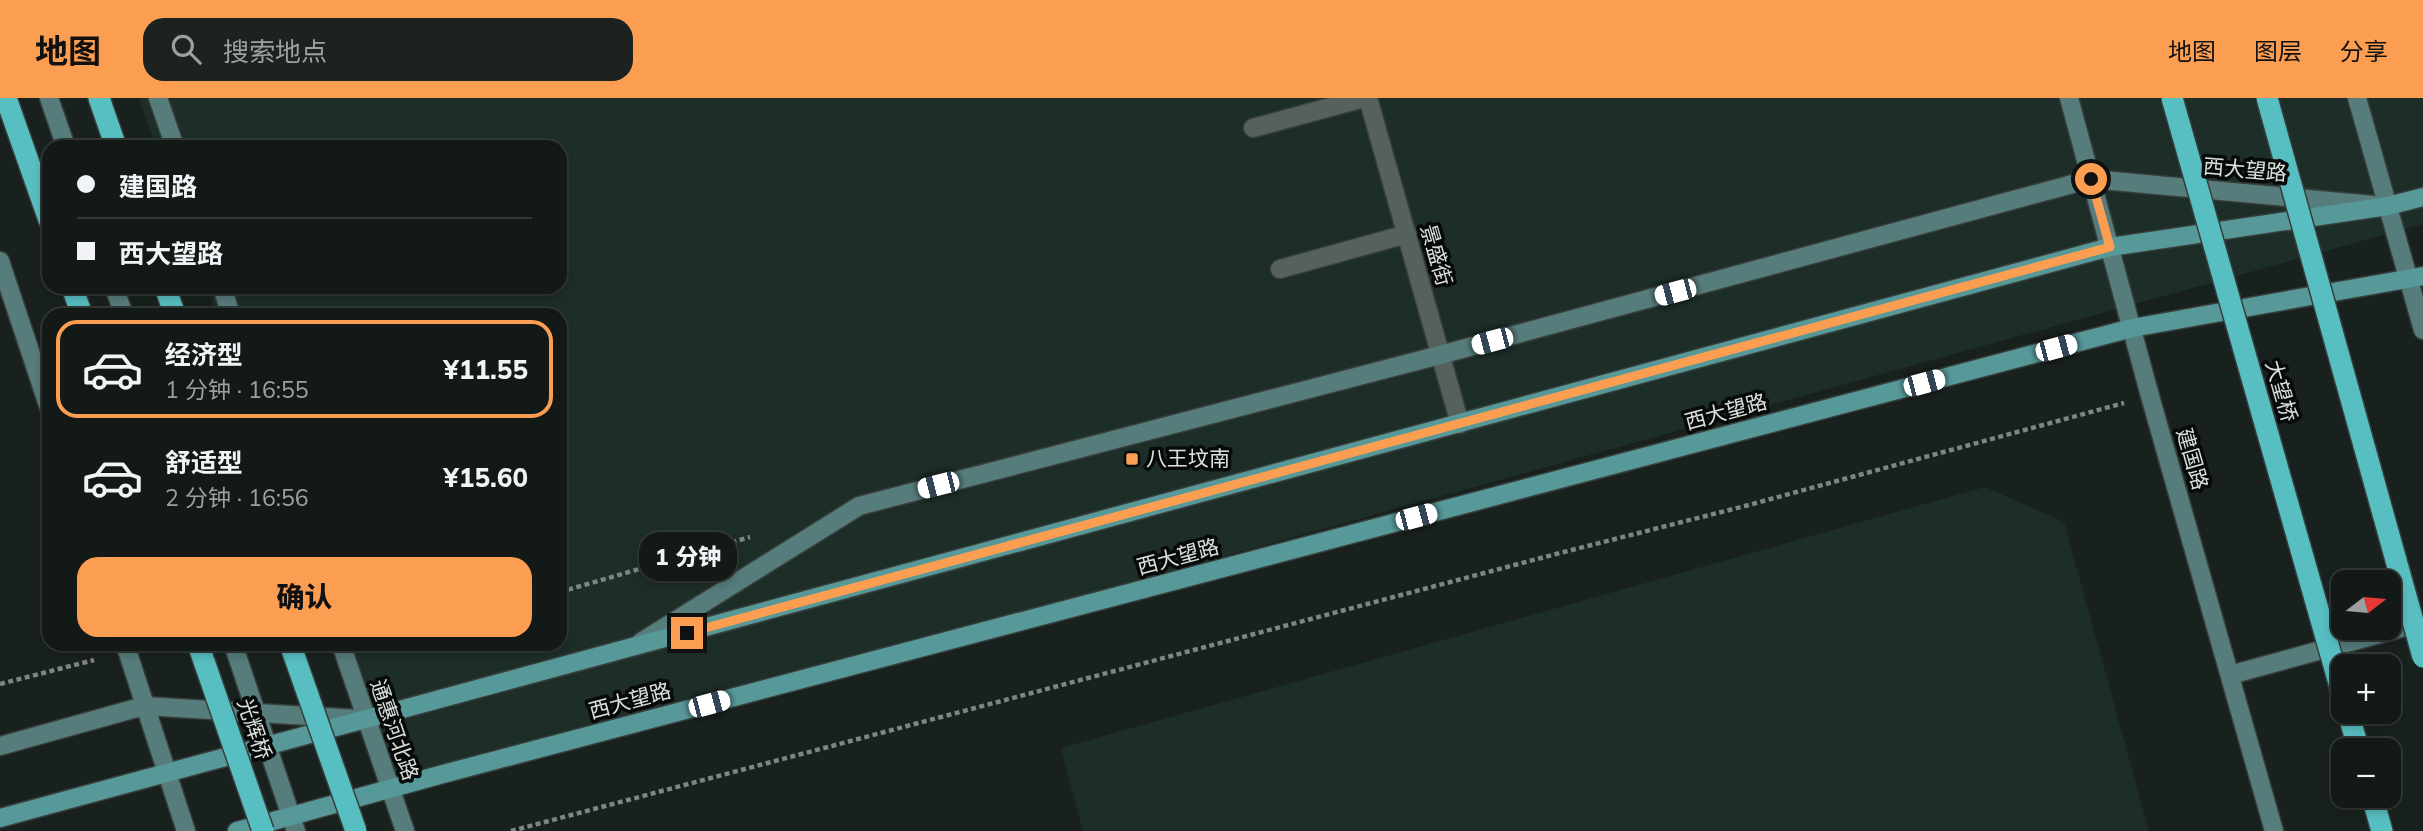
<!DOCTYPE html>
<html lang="zh">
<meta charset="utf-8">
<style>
:root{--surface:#131916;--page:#1c221f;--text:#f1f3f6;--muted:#9da0a1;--line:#323835;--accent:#fc9e52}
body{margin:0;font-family:Mulish,"Noto Sans SC",sans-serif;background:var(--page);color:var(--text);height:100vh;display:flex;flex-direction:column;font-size:26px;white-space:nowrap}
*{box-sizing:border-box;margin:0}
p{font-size:23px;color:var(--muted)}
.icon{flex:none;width:38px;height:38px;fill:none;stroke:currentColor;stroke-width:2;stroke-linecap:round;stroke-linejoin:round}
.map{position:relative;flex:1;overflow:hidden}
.details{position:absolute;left:42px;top:210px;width:525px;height:343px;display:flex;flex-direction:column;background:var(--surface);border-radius:21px;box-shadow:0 4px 10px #0003,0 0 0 2px var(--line)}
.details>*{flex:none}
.banner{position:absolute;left:42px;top:42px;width:525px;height:154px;border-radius:21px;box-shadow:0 4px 10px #0003,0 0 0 2px var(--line);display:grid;align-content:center;height:154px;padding:0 35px;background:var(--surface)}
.needle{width:46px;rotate:74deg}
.controls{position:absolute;left:2331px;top:472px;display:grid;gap:14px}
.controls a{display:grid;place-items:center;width:70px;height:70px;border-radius:14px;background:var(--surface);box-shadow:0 4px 10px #0003,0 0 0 2px var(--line);font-size:35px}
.end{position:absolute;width:32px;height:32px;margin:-16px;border:9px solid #fc9e52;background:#111;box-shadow:0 0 0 4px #111}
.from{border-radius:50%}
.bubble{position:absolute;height:49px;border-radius:21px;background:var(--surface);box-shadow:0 4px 10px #0003,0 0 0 2px var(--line);font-size:23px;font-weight:800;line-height:49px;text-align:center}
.car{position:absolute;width:21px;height:42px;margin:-21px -10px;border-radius:9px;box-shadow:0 0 5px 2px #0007;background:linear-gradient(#fff 24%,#345 0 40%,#fff 0 76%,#345 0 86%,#fff 0)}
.banner b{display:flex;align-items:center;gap:24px;height:66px;font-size:26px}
.banner b+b{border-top:2px solid var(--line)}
.banner i{width:18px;height:18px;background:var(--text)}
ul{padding:12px 0 0;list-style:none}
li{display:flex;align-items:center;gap:21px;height:98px;margin:0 14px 10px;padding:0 21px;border:4px solid transparent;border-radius:21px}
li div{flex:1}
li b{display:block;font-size:26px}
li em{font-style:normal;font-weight:800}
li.active{border-color:var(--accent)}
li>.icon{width:63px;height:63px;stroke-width:1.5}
.button{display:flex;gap:14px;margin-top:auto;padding:14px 35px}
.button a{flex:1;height:80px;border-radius:21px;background:var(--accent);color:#111;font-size:28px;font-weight:800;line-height:80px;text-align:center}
header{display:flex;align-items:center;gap:42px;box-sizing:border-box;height:98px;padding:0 35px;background:var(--accent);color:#111}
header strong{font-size:33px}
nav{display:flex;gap:38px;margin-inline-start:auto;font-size:24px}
.search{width:490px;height:63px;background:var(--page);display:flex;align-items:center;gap:18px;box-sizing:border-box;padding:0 24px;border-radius:21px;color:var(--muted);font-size:26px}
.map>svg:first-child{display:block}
.built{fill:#1d2d28}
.pier{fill:#19211e}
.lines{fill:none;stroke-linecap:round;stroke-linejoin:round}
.lane-casing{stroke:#373e3b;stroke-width:21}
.street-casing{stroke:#373e3b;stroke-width:21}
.secondary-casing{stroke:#373e3b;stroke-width:21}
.primary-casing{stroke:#373e3b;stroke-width:21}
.highway-casing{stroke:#373e3b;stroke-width:24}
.path{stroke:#7e8583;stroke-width:4.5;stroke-dasharray:5 3.5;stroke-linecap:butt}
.lane{stroke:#56605d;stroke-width:18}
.street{stroke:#56605d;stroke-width:18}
.secondary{stroke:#567c7b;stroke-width:18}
.primary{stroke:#579899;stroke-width:18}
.highway{stroke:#57bec1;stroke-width:21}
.highway-bridge-casing{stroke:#373e3b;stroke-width:24;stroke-linecap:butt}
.highway-bridge{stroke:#57bec1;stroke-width:21}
.route{stroke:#fc9e52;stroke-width:9}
.poi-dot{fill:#fc9e52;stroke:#070a09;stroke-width:2.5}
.labels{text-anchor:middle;stroke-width:7;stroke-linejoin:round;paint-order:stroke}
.street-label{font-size:21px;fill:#dae0de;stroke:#070a09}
.poi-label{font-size:21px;fill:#dae0de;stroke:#070a09;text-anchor:start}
</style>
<header>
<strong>地图</strong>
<div class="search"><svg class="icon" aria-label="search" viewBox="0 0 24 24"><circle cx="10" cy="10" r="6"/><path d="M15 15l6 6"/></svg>搜索地点</div>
<nav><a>地图</a><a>图层</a><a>分享</a></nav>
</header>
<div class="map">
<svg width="2423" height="733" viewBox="0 0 2423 733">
<rect width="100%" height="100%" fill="#19211e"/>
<g class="built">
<path d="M139,0h2284v126l-2034,564 -52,-144h223v-329h-343l-10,-28h353v-140h-404z"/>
<path d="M1985,389l79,35 85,309h-1066l-22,-83z"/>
</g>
<path class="pier" d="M0,583l3,3 45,147h-48z"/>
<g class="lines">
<g class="lane-casing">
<g id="lane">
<path d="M1253,30l111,-30"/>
<path d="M1280,171l127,-35"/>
</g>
</g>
<g class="street-casing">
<path id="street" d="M1368,0l92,326"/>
</g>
<g class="secondary-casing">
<g id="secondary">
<path d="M49,0l17,49"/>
<path d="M158,0l17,49"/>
<path d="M2069,0l81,298 124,435"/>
<path d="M2357,0l66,232"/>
<path d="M0,163l49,147"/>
<path d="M114,189l10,28"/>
<path d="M222,189l9,28"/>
<path d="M641,544l218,-136 581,-151 651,-176 283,26"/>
<path d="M125,546l61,187"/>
<path d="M233,546l63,187"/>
<path d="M341,546l64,187"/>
<path d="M2230,577l193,-53"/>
<path d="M0,648l144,-40 215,13"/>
</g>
</g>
<g class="primary-casing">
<g id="primary">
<path d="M0,720l2110,-571 278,-41 35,-9"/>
<path d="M237,733l206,-57 1689,-446 291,-52"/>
</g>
</g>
<g class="highway-casing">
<g id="highway">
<path d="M6,0l43,122"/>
<path d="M99,0l17,49"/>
<path d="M72,189l10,28"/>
<path d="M165,189l10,28"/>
<path d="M2348,614l11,39"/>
<path d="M2372,698l10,35"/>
</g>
</g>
<g class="path">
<path d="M560,494l190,-55"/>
<path d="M0,586l94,-24"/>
<path d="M511,733l1045,-277 189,-48 379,-103"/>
</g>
<use href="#lane" class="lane"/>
<use href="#street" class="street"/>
<use href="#secondary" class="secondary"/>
<use href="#primary" class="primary"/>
<use href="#highway" class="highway"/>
<g class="highway-bridge-casing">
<g id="highway-bridge">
<path d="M2172,0l171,599"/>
<path d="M2267,0l156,559"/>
<path d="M198,546l65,187"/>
<path d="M290,546l66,187"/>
</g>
</g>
<use href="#highway-bridge" class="highway-bridge"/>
</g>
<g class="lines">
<path class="route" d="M687,535l1423,-386 -19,-68"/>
</g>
<rect class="poi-dot" x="1125" y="354" width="14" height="14" rx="3.5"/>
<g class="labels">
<g class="street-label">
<text transform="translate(2245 72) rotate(5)" y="7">西大望路</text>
<text transform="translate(1436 157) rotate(74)" y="7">景盛街</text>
<text transform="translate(2281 293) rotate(74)" y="7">大望桥</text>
<text transform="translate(1726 314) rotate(-15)" y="7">西大望路</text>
<text transform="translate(2192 361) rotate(74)" y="7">建国路</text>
<text transform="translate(1178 459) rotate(-15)" y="7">西大望路</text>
<text transform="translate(630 603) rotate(-15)" y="7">西大望路</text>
<text transform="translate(254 631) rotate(71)" y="7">光辉桥</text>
<text transform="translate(394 632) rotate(71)" y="7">通惠河北路</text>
</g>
<g class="poi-label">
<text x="1146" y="368">八王坟南</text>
</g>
</g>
</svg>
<div class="controls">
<a><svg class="needle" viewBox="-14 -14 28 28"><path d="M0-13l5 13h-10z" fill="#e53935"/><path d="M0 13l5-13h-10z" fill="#9da0a1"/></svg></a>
<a>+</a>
<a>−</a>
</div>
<i class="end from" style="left:2091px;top:81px"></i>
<i class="end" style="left:687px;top:535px"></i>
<div class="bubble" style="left:639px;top:434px;width:98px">1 分钟</div>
<i class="car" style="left:1675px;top:194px;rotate:255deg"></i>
<i class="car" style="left:1492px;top:243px;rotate:255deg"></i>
<i class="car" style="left:2056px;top:250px;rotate:75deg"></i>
<i class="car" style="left:1924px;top:285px;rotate:75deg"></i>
<i class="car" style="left:938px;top:387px;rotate:256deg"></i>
<i class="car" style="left:1416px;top:419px;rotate:75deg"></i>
<i class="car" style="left:709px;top:606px;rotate:75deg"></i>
<div class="banner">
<b><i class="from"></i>建国路</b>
<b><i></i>西大望路</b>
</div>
<section class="details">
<ul>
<li class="active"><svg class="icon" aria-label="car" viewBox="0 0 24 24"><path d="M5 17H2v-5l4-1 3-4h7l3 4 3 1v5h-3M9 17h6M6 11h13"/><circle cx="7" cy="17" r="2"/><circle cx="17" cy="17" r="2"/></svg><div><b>经济型</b><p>1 分钟 · 16:55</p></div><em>¥11.55</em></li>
<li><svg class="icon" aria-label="car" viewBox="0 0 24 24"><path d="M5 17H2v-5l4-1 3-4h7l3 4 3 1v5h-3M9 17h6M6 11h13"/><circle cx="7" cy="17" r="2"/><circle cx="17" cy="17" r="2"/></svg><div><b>舒适型</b><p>2 分钟 · 16:56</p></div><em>¥15.60</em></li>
</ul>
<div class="button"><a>确认</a></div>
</section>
</div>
